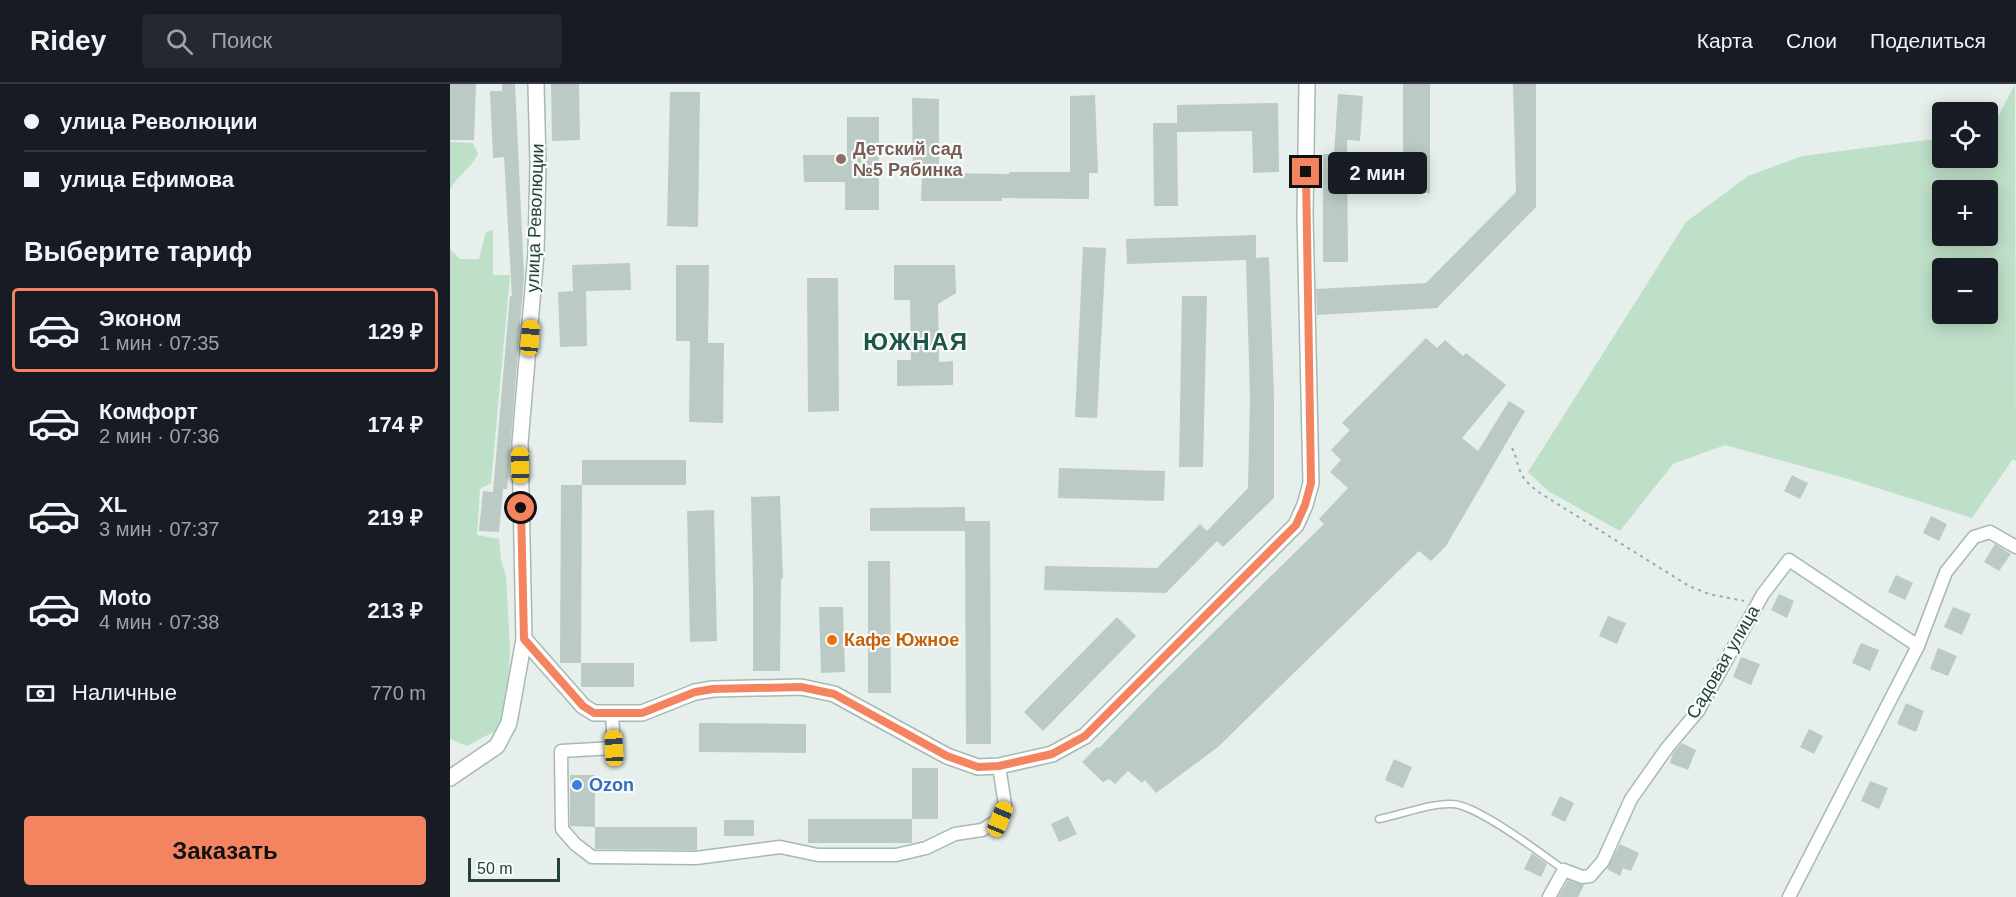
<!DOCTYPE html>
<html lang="ru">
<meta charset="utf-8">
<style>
:root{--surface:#171b24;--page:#242831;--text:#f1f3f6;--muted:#9ea1a6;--line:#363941;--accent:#f4845f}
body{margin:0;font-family:Helvetica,sans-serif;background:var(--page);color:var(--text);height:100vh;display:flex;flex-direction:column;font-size:22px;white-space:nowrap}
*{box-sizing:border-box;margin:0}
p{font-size:20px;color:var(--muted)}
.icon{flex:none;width:33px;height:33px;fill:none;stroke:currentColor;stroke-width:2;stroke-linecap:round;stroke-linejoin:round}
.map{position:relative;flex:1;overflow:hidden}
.sheet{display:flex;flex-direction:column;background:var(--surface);width:450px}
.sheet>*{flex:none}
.top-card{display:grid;align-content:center;height:132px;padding:0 24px;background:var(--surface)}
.tools{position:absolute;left:1482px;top:18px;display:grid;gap:12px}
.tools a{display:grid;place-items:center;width:66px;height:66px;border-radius:6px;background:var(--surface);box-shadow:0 3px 15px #0003;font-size:30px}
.scale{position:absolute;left:18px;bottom:15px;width:92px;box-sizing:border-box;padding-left:6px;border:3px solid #24423a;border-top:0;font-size:16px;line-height:21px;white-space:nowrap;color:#24423a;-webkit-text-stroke:4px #f7fbf9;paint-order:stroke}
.end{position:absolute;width:27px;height:27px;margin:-14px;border:8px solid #f4845f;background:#111;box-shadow:0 0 0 3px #111}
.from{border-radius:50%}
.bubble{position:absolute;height:42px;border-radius:6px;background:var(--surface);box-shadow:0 3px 15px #0003;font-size:20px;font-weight:800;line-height:42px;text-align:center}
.car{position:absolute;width:18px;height:36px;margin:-18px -9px;border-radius:8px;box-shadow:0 0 4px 2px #0007;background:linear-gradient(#f5c518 24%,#345 0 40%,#f5c518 0 76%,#345 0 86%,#f5c518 0)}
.top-card b{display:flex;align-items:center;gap:21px;height:57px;font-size:22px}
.top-card b+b{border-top:2px solid var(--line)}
.top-card i{width:15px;height:15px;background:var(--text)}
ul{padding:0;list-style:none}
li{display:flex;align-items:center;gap:18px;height:84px;margin:0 12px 9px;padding:0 12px;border:3px solid transparent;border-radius:6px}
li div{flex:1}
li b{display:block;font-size:22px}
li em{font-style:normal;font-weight:800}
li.active{border-color:var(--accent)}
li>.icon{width:54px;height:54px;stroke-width:1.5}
h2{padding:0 24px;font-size:27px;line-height:72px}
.pay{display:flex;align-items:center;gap:15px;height:66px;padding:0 24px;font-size:22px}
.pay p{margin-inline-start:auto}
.button{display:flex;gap:12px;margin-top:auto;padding:12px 24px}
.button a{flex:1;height:69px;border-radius:6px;background:var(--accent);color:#111;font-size:24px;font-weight:800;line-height:69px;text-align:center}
header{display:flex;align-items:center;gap:36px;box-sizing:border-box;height:84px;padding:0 30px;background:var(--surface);border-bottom:2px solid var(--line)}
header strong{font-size:28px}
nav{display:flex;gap:33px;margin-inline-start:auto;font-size:21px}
.search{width:420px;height:54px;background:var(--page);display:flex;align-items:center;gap:15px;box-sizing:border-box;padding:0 21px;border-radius:6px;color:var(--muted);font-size:22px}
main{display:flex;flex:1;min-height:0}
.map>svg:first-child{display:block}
.green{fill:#bfe0c8;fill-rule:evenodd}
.building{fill:#bbcac4}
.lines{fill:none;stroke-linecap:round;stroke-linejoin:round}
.service-casing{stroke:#a8b8b2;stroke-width:9}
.minor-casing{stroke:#a8b8b2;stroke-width:15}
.tertiary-casing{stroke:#a8b8b2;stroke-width:18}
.path{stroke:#86b3a5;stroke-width:2;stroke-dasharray:3 4.5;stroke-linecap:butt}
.service{stroke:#fff;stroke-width:6}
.minor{stroke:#fff;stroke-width:12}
.tertiary{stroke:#fff;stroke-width:15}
.route{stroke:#f4845f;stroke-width:8}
.education-dot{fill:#8d6e63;stroke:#f7fbf9;stroke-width:2}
.food-dot{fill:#e8710a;stroke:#f7fbf9;stroke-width:2}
.shop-dot{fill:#3f7fe0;stroke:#f7fbf9;stroke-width:2}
.labels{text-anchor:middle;stroke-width:4.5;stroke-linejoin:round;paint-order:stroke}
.education-label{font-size:18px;font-weight:bold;fill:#785e54;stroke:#f7fbf9;text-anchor:start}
.street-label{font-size:18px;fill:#24423a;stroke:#f7fbf9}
.food-label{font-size:18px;font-weight:bold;fill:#c56008;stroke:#f7fbf9;text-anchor:start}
.shop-label{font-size:18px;font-weight:bold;fill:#366cbe;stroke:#f7fbf9;text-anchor:start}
.district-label{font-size:24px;font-weight:bold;letter-spacing:1.5px;fill:#1f5548;stroke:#f7fbf9}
</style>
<header>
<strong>Ridey</strong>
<div class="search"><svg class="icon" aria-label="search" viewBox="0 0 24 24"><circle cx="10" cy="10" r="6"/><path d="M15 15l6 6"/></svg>Поиск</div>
<nav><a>Карта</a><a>Слои</a><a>Поделиться</a></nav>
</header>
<main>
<section class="sheet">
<div class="top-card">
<b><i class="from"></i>улица Революции</b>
<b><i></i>улица Ефимова</b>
</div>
<h2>Выберите тариф</h2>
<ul>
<li class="active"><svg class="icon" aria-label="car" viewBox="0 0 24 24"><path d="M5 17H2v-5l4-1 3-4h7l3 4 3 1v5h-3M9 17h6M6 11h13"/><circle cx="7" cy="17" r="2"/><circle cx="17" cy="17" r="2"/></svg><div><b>Эконом</b><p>1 мин · 07:35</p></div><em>129 ₽</em></li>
<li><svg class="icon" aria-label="car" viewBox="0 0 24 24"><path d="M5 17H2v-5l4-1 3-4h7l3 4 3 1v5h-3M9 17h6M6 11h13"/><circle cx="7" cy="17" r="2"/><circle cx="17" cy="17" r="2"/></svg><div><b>Комфорт</b><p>2 мин · 07:36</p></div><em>174 ₽</em></li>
<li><svg class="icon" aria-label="car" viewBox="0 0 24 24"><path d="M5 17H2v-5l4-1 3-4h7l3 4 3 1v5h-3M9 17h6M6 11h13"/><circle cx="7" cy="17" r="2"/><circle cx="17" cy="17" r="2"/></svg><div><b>XL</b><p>3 мин · 07:37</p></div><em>219 ₽</em></li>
<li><svg class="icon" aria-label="car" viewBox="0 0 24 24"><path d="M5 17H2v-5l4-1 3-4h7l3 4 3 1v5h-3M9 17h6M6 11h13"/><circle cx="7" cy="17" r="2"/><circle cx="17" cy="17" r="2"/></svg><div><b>Moto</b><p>4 мин · 07:38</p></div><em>213 ₽</em></li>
</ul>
<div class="pay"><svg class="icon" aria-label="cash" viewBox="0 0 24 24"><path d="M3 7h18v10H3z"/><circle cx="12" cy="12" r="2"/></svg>Наличные<p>770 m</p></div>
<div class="button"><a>Заказать</a></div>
</section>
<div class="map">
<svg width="1566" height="813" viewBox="0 0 1566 813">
<rect width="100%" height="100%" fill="#e6efeb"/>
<g class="green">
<path d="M1565,0l1,377 -3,-2 -41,59 -120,-38 -127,-35 -52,19 -53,67 -72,-40 -20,-19 158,-250 62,-46 54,-20 140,-18v20h46v-26h2zM1538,106v46h-46v-46zM1538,184v46h-46v-46z"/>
<path d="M0,58l23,1 5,11c-7,15 -21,21 -28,36z"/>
<path d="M43,146v45h17l-19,208 -11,6 -3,46 22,4 2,21 5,16 4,73 -3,63 -8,17 -32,17 -17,-7v-490l10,10h19l7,-27z"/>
</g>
<g class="building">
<path d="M0,0h26l-2,56h-24z"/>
<path d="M52,0h13l9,192 -17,213h-4l-4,43 -20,-1 4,-40 10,1 17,-196h2l-8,-139 -11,1 -3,-67h12z"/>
<path d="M101,0h28l1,56 -28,1z"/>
<rect x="953" y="0" width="27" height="109"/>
<path d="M1063,0h23v123l-99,101 -120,7 -1,-26 110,-6 90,-91z"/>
<path d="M220,8h30l-2,135 -31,-1z"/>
<path d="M888,10l25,2 -3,45 -13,-1 1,122h-25v-108h11z"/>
<path d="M645,11l3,78h-9v26l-87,-1v3h-81l1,-26h-9l-1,-77 27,1v74l70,1v-2h61v-76z"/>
<path d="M828,19l1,69 -26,1 -1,-42 -75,1 1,74h-24l-1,-83h24v-18z"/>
<path d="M397,33h32v93h-34v-28h-41l-1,-27h44z"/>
<path d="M806,151v23l13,-1 5,139v102l-51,49 -6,-6 -51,52 -122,-3 1,-24 112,2 43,-44 7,7 41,-43 2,-91 -4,-137 -119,4 -1,-25z"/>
<path d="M633,163l23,1 -9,170 -22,-1z"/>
<path d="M180,179l1,27 -45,1 1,55 -27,1 -2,-55 15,-1 -1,-26z"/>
<path d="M226,181h33l-1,78h16l-1,80 -34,-1 1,-81h-14z"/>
<path d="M444,181h61l1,28 -18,11 1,58 14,-1v24l-56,1v-26h14l-1,-60h-16z"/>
<path d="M357,194h31l1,133 -31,1z"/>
<path d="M732,212h25l-4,171h-24z"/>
<path d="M976,254l11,10 8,-8 18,16 3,-3 40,32 -44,53 16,13 31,-50 16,10 -79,135 -15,15 -12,-10 -201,196 -62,46 -11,-13 -3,3 -14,-12 -13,13 -6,-5 -6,3 -21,-20 15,-15 2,1 59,-61 166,-163 -5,-5 29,-31 -18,-16 11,-12 -10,-10 19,-20 -8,-7z"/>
<rect x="132" y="376" width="104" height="25"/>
<path d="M609,384l106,3 -1,30 -106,-3z"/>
<path d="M1342,391l16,8 -8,16 -16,-8z"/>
<path d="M111,401h21l-1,178h-21z"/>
<path d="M330,412l3,83h-2l-1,92h-27v-89l-2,-85z"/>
<path d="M515,423v14h25l1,223h-25l-1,-213h-95v-23z"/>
<path d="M264,426l3,131 -27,1 -3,-131z"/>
<path d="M1481,432l16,8 -8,17 -16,-8z"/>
<path d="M1545,460l16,10 -12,17 -15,-9z"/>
<path d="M418,477h22l1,132h-23z"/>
<path d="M1446,491l17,8 -8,17 -17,-8z"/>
<path d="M1329,510l15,7 -7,17 -16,-8z"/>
<path d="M369,523h24l2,65 -24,1z"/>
<path d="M1503,523l18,7 -9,21 -18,-8z"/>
<path d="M1158,532l18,7 -9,21 -18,-8z"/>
<path d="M667,533l19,19 -93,95 -19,-19z"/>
<path d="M1411,559l18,7 -9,21 -18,-8z"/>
<path d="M1488,564l19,8 -9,20 -18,-7z"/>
<path d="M1291,573l19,7 -9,21 -18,-8z"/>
<rect x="131" y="579" width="53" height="24"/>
<path d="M1456,619l18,8 -8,21 -19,-8z"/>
<path d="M249,639l107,1v29l-107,-1z"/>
<path d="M1359,645l14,7 -9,18 -14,-7z"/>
<path d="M1232,659l14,7 -8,20 -18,-7 3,-10z"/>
<path d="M944,675l18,8 -9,21 -18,-8z"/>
<rect x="462" y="684" width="26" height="51"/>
<path d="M120,691h25v52l-25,-1z"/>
<path d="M1420,697l18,7 -9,21 -18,-8z"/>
<path d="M1110,712l14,7 -9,19 -14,-7z"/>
<path d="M618,732l9,18 -18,8 -8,-18z"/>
<rect x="358" y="735" width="104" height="24"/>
<rect x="274" y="736" width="30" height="16"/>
<path d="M145,743h102v23l-102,-1z"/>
<path d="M1170,760l19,9 -8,18 -8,-3 -3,8 -13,-7z"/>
<path d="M1082,769l15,11 -6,13 -17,-8z"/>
<path d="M1118,796l16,5 -6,12h-20z"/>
</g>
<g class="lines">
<g class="service-casing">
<path id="service" d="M929,735c22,-4 51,-16 73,-15 24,0 90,50 112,66"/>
</g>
<g class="minor-casing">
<g id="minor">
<path d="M162,630l2,34 -53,3 1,78 13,15 17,13 104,1 84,-11 38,8h78l30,-7 29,-14 27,-4 18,-11 5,-14 -6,-39"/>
<path d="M1099,813l15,-27 18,7 8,-1 13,-15 28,-62 36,-51 31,-37 65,-117 26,-34 129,86 28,-74 28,-35 16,-5 26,15"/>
<path d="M1339,813l129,-251"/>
</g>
</g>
<g class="tertiary-casing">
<g id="tertiary">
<path d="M74,555l59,67 11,7h48l53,-21 18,-3 88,-2 33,7 113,62 31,11 21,-1 53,-12 33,-18 211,-211 9,-20 6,-22 -6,-268 2,-131"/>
<path d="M0,694l47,-32 12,-23 15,-84 -4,-196 16,-190 2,-89 -2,-80"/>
</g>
</g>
<path class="path" d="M1062,364c4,8 5,15 8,23 4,10 12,16 20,22l149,93 20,8 35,7"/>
<use href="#service" class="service"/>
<use href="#minor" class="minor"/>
<use href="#tertiary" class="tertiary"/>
</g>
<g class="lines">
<path class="route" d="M71,424l3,131 59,67 11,7h48l53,-21 18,-3 88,-2 33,7 113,62 31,11 21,-1 53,-12 33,-18 211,-211 9,-20 6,-22 -5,-311"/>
</g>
<circle class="education-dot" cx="391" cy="75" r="6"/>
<circle class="food-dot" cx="382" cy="556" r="6"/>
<circle class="shop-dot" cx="127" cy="701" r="6"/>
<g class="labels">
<g class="education-label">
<text x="403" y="71">Детский сад<tspan x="403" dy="21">№5 Рябинка</tspan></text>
</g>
<g class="street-label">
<text transform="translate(85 134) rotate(-88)" y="6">улица Революции</text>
<text transform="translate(1273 578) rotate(-60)" y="6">Садовая улица</text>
</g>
<g class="food-label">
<text x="394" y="562">Кафе Южное</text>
</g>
<g class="shop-label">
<text x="139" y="707">Ozon</text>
</g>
<g class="district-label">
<text x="466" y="266">ЮЖНАЯ</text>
</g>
</g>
</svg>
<div class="tools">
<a><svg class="icon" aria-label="locate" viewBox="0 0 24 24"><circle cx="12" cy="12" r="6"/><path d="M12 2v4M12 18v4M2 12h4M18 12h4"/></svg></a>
<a>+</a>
<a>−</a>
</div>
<div class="scale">50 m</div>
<i class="end from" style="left:71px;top:424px"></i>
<i class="end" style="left:856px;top:88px"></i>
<div class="bubble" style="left:878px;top:68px;width:99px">2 мин</div>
<i class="car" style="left:80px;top:254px;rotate:5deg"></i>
<i class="car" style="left:70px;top:381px;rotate:359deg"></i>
<i class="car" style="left:164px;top:664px;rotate:357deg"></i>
<i class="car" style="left:550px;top:735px;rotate:22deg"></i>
</div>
</main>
